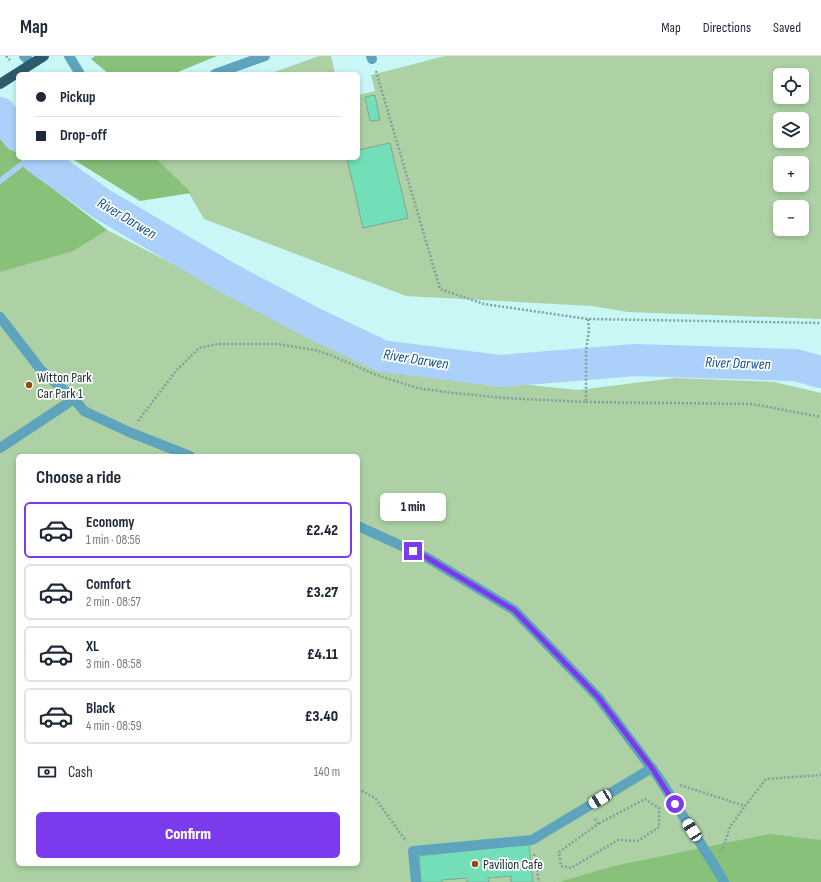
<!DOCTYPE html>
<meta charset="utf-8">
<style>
:root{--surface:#fff;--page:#f2f2f3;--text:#1f2937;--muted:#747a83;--line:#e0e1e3;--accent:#7c3aed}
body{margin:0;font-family:"Sofia Sans Condensed",sans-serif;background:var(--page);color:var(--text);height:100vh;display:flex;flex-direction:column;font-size:15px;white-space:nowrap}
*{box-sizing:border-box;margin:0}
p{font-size:13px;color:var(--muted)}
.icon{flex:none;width:22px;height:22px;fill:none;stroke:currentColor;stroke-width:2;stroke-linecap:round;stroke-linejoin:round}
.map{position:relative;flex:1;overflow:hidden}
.drawer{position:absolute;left:16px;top:398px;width:344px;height:412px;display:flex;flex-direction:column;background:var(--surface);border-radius:6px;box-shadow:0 2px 6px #0003}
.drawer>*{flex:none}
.guide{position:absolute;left:16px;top:16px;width:344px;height:88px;border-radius:6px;box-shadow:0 2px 6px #0003;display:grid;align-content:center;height:88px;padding:0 20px;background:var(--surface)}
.tools{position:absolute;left:773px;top:12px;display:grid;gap:8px}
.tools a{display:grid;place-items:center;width:36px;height:36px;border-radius:6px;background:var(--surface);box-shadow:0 2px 6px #0003;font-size:20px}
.end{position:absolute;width:18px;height:18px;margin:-9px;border:5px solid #7c3aed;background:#fff;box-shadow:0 0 0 2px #fff}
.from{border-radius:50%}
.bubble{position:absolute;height:28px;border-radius:6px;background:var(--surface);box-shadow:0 2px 6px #0003;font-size:13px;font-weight:800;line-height:28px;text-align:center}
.car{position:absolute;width:12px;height:24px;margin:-12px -6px;border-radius:5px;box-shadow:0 0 3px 1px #0007;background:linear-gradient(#fff 24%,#345 0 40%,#fff 0 76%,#345 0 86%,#fff 0)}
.guide b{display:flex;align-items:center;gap:14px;height:38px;font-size:15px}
.guide b+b{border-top:1px solid var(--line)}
.guide i{width:10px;height:10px;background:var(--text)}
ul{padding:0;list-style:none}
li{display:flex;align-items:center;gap:12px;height:56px;margin:0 8px 6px;padding:0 12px;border:2px solid var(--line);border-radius:6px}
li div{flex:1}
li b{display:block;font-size:15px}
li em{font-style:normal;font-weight:800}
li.selected{border-color:var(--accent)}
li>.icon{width:36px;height:36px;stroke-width:1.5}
h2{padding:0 20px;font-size:18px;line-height:48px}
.pay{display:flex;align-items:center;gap:10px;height:44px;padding:0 20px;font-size:15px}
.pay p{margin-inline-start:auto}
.cta{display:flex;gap:8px;margin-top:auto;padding:8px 20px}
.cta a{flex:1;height:46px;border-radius:6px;background:var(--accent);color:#fff;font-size:16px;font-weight:800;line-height:46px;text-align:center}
header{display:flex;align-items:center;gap:24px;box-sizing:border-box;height:56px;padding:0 20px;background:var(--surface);border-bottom:1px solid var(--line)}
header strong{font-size:19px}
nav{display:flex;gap:22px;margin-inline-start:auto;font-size:14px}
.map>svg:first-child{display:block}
.green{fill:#add1a4;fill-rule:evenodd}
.forest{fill:#88c17a}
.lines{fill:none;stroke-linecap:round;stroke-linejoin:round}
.stream{stroke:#abd0f9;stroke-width:5.5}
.river{stroke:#abd0f9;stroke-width:32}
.building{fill:#73dfb8;stroke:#80a696}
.path{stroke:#7fa2a1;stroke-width:2.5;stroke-dasharray:2 2;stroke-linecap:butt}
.lane{stroke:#5ea4bd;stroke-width:10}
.primary{stroke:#2b5c6d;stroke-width:10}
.route{stroke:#7c3aed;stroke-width:5}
.poi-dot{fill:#8d4d15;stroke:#fff;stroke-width:1.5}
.labels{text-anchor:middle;stroke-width:3.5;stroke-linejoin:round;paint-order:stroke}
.poi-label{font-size:14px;fill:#1c2e2e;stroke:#fff;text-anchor:start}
.water-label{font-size:15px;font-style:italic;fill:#10528e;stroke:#fff}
</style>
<header>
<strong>Map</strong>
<nav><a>Map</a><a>Directions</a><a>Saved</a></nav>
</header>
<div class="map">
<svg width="821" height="826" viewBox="0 0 821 826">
<rect width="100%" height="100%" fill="#c8f7f6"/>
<g class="green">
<path d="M319,0h12l4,18h-66z"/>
<path d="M445,0h376v263l-193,-7 -36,-6 -186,-10 -202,-77 -17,-29 -31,-32h202v-63l17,-4 -4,-16zM780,19h22v22h-22zM780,63h22v22h-22zM780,107h22v22h-22zM780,151h22v22h-22z"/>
<path d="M0,76l18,23v3h2l12,15 75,57 248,128 96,19 127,13 97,-12 99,4 47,11v489h-821zM18,400h340v408h-340z"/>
</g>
<g class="forest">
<path d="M95,0h122l-44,18h-64l-18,-15z"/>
<path d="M0,76l18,23v3h2l12,15 75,57 -34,21 -73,21z"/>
<path d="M71,102h85l35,35 -51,8z"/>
<path d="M769,778l52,6v42h-262l55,-16z"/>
</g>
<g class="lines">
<path class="stream" d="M0,125l30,-23"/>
<g class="river">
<path d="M0,57l18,23"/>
<path d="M37,102l65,46 126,74 85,45 69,33 119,15 134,-11 160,5 26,7"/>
</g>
</g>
<g class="building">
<path d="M375,39l5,25 -10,1 -5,-24z"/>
<path d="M390,87l18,75 -45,10 -16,-70h11v-8z"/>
<path d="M529,788l4,38h-22v-6l-23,2 1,4h-22v-4l-25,2v2h-21l-2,-26z"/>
</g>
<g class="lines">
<g class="path">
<path d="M6,0l4,4"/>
<path d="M376,15l64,218 44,15 104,15 233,4"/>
<path d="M586,346l167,2 68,13"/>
<path d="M138,365l38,-50 23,-23 19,-4h59l38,6 18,6 41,18 43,14 36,5 52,5 81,4v-51l3,-21 -1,-11"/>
<path d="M680,729l65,21"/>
<path d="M358,733l17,9 31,43"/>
<path d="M595,763l3,5 -39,28 2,14 10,2 47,-28 20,1 21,-14v-19l-14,-9 -47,25"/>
<path d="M722,796l8,-25 15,-21 21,-27 55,-4"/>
<path d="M534,798l5,28"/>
</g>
<g class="lane">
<path d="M24,0l7,7"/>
<path d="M69,0l11,18"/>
<path d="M371,0l1,3"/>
<path d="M215,18l50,-18"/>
<path d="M0,261l41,53 33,29 10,12 45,21 61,24"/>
<path d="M0,392l74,-49"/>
<path d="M358,470l68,31 88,53 84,87 61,81 57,90 8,14"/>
<path d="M416,826l-3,-31 119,-11 120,-72"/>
</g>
<path class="primary" d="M0,28l44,-28"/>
</g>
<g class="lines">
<path class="route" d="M413,495l13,6 88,53 84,87 54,71 23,36"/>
</g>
<g class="poi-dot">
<circle cx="29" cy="329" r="4"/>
<circle cx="475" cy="808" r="4"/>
</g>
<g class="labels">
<g class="poi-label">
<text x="37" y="326">Witton Park<tspan x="37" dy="16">Car Park 1</tspan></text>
<text x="483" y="813">Pavilion Cafe</text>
</g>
<g class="water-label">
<text transform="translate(127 162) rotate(31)" y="5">River Darwen</text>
<text transform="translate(416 303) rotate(9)" y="5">River Darwen</text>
<text transform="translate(738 307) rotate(2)" y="5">River Darwen</text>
</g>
</g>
</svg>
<div class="tools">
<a><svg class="icon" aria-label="locate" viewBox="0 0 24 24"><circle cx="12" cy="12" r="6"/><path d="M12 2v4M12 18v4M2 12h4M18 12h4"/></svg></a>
<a><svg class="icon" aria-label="layers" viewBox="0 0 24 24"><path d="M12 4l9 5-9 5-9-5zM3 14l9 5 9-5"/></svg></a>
<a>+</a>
<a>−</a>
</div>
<i class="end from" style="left:675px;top:748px"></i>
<i class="end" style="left:413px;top:495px"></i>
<div class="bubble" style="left:380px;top:437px;width:66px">1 min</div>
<i class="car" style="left:600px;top:743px;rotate:239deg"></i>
<i class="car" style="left:692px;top:774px;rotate:327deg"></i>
<div class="guide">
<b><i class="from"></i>Pickup</b>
<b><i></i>Drop-off</b>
</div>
<section class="drawer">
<h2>Choose a ride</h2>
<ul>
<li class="selected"><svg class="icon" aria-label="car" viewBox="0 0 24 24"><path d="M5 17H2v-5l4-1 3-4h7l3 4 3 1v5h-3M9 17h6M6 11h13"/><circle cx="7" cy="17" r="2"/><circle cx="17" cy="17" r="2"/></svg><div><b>Economy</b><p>1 min · 08:56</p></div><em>£2.42</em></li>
<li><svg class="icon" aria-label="car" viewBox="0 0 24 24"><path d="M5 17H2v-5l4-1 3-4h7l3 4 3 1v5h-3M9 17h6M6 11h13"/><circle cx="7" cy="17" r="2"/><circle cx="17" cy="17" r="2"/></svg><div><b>Comfort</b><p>2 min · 08:57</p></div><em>£3.27</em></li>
<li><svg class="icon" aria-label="car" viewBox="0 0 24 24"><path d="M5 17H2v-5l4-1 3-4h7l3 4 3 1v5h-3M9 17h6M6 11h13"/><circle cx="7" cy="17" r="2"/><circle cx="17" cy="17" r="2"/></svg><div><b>XL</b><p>3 min · 08:58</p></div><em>£4.11</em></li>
<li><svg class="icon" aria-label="car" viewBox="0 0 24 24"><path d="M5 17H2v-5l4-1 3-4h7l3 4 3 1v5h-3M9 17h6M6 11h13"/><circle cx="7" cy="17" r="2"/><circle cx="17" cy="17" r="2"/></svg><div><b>Black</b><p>4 min · 08:59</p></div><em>£3.40</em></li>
</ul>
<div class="pay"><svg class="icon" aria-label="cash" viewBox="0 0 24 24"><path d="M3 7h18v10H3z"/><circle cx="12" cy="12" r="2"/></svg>Cash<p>140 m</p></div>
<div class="cta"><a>Confirm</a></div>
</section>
</div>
